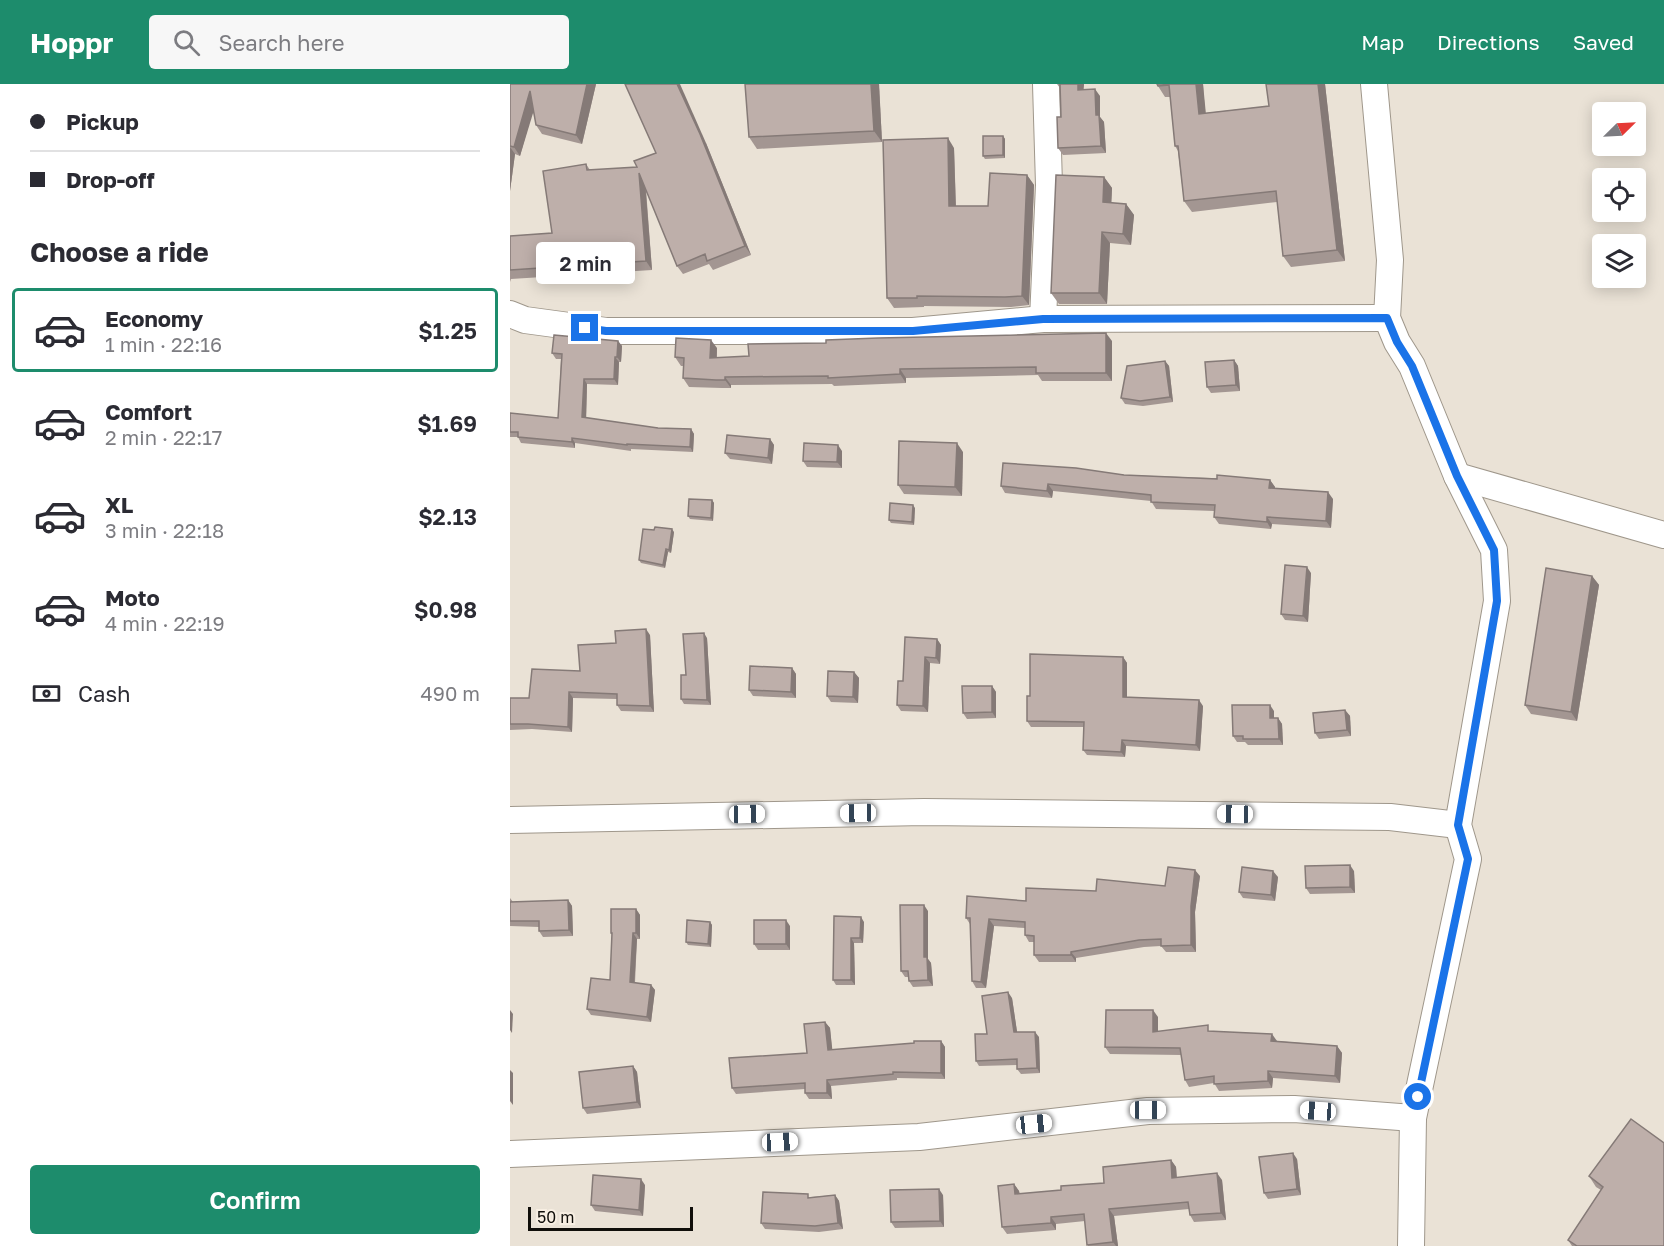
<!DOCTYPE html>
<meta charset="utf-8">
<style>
:root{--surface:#fff;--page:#f7f7f7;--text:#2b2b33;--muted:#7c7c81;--line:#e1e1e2;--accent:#1d8c6c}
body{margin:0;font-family:"Golos Text",sans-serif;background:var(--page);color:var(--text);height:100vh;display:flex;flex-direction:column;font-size:22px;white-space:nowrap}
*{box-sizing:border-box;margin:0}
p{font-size:20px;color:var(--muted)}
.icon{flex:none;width:33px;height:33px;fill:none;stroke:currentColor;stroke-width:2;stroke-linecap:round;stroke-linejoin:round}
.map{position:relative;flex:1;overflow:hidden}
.sheet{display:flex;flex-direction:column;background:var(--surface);width:510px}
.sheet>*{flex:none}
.hud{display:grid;align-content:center;height:132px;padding:0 30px;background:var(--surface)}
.needle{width:39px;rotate:66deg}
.fabs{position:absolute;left:1082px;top:18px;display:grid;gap:12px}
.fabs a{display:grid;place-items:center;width:54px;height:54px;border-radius:6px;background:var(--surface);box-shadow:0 3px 15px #0003;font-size:30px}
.scale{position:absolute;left:18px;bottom:15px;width:165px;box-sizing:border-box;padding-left:6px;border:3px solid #100e0a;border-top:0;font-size:16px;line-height:21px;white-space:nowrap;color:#100e0a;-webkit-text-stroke:4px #f8efe3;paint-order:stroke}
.end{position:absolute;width:27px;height:27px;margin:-14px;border:8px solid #1a73e8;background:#fff;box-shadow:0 0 0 3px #fff}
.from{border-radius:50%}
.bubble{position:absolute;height:42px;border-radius:6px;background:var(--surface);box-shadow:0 3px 15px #0003;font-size:20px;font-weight:600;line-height:42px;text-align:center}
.car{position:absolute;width:18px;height:36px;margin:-18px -9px;border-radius:8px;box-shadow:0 0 4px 2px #0007;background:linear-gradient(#fff 24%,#345 0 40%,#fff 0 76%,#345 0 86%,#fff 0)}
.hud b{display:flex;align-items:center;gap:21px;height:57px;font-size:22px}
.hud b+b{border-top:2px solid var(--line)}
.hud i{width:15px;height:15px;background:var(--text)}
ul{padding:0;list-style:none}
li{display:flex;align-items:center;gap:18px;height:84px;margin:0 12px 9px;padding:0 18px;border:3px solid transparent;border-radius:6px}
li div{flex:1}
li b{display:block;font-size:22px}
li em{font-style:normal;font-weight:600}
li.active{border-color:var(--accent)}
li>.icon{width:54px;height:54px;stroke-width:1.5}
h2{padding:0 30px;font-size:27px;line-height:72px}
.pay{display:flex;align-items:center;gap:15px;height:66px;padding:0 30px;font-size:22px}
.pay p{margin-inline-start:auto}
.cta{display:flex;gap:12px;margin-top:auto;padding:12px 30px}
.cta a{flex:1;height:69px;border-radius:6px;background:var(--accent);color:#fff;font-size:24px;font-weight:600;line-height:69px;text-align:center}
header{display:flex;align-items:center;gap:36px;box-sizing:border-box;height:84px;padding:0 30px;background:var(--accent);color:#fff}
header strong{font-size:28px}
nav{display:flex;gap:33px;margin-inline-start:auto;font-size:21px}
.search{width:420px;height:54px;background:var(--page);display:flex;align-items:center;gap:15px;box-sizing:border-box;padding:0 21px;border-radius:6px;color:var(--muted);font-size:22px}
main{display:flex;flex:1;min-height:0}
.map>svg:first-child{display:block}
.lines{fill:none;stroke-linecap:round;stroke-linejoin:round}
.minor-casing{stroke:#9f978b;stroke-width:28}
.minor{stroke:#fff;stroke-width:26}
.wall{fill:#a39692}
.shaded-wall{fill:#857a77}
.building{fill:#beafaa;stroke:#857a77;stroke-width:1.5}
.route{stroke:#1a73e8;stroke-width:8}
</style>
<header>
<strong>Hoppr</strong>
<div class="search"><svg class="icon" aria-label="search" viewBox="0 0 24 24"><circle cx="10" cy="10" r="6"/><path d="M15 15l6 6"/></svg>Search here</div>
<nav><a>Map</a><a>Directions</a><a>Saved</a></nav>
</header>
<main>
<section class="sheet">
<div class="hud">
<b><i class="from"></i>Pickup</b>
<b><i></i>Drop-off</b>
</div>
<h2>Choose a ride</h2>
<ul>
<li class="active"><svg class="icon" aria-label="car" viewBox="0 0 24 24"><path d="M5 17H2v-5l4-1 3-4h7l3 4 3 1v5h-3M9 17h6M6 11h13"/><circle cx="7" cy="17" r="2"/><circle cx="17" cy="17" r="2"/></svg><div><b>Economy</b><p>1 min · 22:16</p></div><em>$1.25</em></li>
<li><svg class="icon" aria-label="car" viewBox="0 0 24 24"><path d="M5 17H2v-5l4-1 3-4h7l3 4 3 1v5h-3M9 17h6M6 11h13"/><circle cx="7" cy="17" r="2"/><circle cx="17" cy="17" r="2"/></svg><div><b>Comfort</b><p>2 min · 22:17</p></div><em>$1.69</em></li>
<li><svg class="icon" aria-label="car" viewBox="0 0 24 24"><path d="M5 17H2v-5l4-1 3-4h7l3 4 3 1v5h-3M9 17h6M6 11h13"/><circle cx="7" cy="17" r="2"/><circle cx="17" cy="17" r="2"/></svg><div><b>XL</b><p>3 min · 22:18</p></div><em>$2.13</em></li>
<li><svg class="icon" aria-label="car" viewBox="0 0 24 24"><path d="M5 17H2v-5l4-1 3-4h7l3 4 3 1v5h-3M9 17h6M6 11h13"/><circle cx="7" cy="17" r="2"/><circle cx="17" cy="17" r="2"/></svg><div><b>Moto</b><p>4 min · 22:19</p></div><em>$0.98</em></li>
</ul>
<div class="pay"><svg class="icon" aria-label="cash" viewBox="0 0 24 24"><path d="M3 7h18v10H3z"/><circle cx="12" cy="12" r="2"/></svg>Cash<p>490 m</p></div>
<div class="cta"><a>Confirm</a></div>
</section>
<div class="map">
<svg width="1154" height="1162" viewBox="0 0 1154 1162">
<rect width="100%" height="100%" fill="#eae2d6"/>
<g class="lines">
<g class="minor-casing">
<g id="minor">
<path d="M864,0l16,176 -3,58 10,24 15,24 45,110 37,74 3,51 -39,224 10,34 -55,259 -2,128"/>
<path d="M0,230l15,6 81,11h307l130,-12 344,-1"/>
<path d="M533,235l6,-134 -3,-101"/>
<path d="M947,392l207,59"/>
<path d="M0,736l414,-8 466,5 68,8"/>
<path d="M0,1070l409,-17 229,-26 146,-2 119,9"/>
</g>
</g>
<use href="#minor" class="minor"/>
</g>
<g class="wall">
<path d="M0,0h86l-14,60 -40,-10 -6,-9 -3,-15 -13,46 -5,-2 -5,37z"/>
<path d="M369,0l3,58 -125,7 -8,-12z"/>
<path d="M547,0h27l-1,6 17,6v21l4,5 2,31 -43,2 -5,-7 3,-31 -1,-29z"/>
<path d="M647,0h46l2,29 64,-7 -3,-22h59l20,177 -54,6 -8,-11 -6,-54 -85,10 -8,-11 -6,-50 -3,-5 -5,-49h-5l-7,-11z"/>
<path d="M493,52l2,3v19l-20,1 -2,-3z"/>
<path d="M196,59l45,112 -38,15 -4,-6 -26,10 -6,-8 -31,-77 6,81 -141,9 -1,3v-48v2l42,-3 34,-69 4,6 47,-3z"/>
<path d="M444,64l2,58h32l39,-31 7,10 -5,120 -18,2 -87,-1v1l-30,1 -7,-10z"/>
<path d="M594,93l8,11 -1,15 15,1 8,11 -3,30 -21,-2 -3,61h-48l-8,-11z"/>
<path d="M108,257l4,5 -1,16h-2l-1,23 -31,-1 -1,34 72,10 33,1 3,5 -1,18 -62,-3v2l-56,-8v5l-54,-5 -3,-6h-8v-24l48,5 3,-59h-5l-4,-6z"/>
<path d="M602,257v40h-70l-4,-6 -132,3v5l-72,3 -2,-2 -101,1v3h-9l-33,-1 -6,-9 1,-12h-3l-6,-9 42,-9v10z"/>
<path d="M724,276l4,6 2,25 -29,2 -4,-6z"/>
<path d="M655,277l4,5 4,36 -30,4 -18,-2 -4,-6z"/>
<path d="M260,355l4,6 -2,19 -42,-5 -5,-6z"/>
<path d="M332,367v17l-35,-1 -4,-6z"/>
<path d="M453,368l-1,44 -58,-2 -6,-9z"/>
<path d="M614,391l146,5 5,7v2l58,10 -2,29 -59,-4 -1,5 -52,-5 -5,-7v-6l-58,-2 -5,-8 -98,-10 -1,7 -47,-5 -4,-7z"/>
<path d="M202,416l2,3 -1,18 -23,-2 -2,-3z"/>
<path d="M405,424l-1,17 -23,-2 -2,-3z"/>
<path d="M164,448l-3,21 -3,-1 -3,16 -24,-5 -2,-3z"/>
<path d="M801,489l-3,49 -23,-2 -4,-6z"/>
<path d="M1082,492l7,9 -22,136 -46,-7 -6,-9z"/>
<path d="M140,551l4,77 -33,-1 -4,-6v-6l-44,-1 -1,34 -40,-3 -22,1v-32h19l51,-27 36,-28z"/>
<path d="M197,554l4,67 -27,-1 -3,-5 5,-24z"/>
<path d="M427,555l4,6 -1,19 -10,-1 -2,49 -27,-1 -4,-6 6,-24z"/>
<path d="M613,573l4,6v34l76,9 -3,45 -74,-5 -1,11 -38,-2 -4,-5 1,-23h-53l-4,-6 3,-25z"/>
<path d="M282,584l4,6v24l-43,-2 -4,-6z"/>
<path d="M344,588l5,6 -1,25 -27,-1 -4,-6z"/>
<path d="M482,602l4,6v26l-29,1 -4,-6z"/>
<path d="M835,626l5,6 1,20 -32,3 -4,-6z"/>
<path d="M764,627v7h4l4,6 1,21h-35l-3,-3h-8l-4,-6z"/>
<path d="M844,787l1,22 -45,1 -4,-6z"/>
<path d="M690,792l-5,36 1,40h-30l-5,-6 -17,1 -68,11v4h-37l-5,-7v-13h-5l-4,-7v-7l-31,-2 -8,62h-10l-4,-7 -2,-57 -4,-6 60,-17 70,-10 69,-5z"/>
<path d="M768,793l-3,24 -32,-3 -4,-6z"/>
<path d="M0,814l3,4 55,-2 4,6 1,30 -30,1 -4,-6v-4l-29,-1z"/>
<path d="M126,825l4,6v24h-3l-2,44 16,2 4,5 -4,32 -60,-7 -4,-6 23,-29 2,-45 -1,-2z"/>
<path d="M418,827v48l3,4 2,23 -20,1 -4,-6 -1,-4h-3l-4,-6z"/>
<path d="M324,832l30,6 -1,21h-9l1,42h-19l-3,-5z"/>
<path d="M200,838l2,3 -1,22 -23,-2 -2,-3z"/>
<path d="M280,842v24h-32l-4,-6z"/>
<path d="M502,914l5,34 22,5 1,36 -19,1 -4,-5v-4l-38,1 -3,-5 11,-27z"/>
<path d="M648,933v14h54l65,10 60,5 5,7 -2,30 -67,-5 -1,10 -53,3 -5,-8 -25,4 -4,-7 -4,-25 -71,-1 -5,-7z"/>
<path d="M315,938l5,6 2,22 109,-9 4,6v32l-48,-1v2l-66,6 1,13h-23l-4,-6v-4l-69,5 -4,-6 75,-35z"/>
<path d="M123,982l4,6 4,36 -54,6 -4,-6z"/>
<path d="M1154,1059v103h-92l-4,-6 33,-50 -5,-3 -7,-11z"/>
<path d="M787,1075l4,36 -33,4 -4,-6z"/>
<path d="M661,1076l5,7 1,10 45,3 4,40 -32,2 -4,-7 -1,-6 -75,7 4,30h-30l-3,-25 -29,3v6l-49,4 -5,-7 12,-43 5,7 1,3 41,-4 43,-7z"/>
<path d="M135,1101l-2,31 -48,-5 -4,-6z"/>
<path d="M325,1111l4,6 4,28 -24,3 -54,-3 -4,-6 50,-26z"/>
<path d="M433,1111l1,32 -49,1 -4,-6z"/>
</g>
<g class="shaded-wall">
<path d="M77,0h9l-14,60 -6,-9z"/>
<path d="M167,0h3l26,59 45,112 -6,-9z"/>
<path d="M361,0h8l3,58 -8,-11z"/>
<path d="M568,0h6l-1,13 -5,-7z"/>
<path d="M686,0h7l4,41 -8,-11z"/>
<path d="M808,0h7l20,177 -8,-11z"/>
<path d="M585,5l5,7v21l4,5 2,31 -5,-7 -5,-31z"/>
<path d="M20,7l7,9 -17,56 -6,-9z"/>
<path d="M493,52l2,3v19l-2,-3z"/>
<path d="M438,54l6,10 2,67 -7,-9z"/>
<path d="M0,63l5,7 -5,37z"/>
<path d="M129,89l6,9 7,88 -6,-9z"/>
<path d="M517,91l7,10 -5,120 -7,-9z"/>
<path d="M594,93l8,11 -1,25 -8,-11z"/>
<path d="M616,120l8,11 -3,30 -8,-11z"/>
<path d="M592,148l8,11 -3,61 -8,-11z"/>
<path d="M596,249l6,8v40l-6,-8z"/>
<path d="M201,256l6,8 -1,19 -6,-9z"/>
<path d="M108,257l4,5 -1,16 -4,-5z"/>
<path d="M105,273l4,5 -1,23 -4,-6z"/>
<path d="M724,276l4,6 2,25 -4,-6z"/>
<path d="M655,277l4,5 4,36 -3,-5z"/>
<path d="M390,285l6,9v5l-6,-9z"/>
<path d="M215,293l6,8v3l-6,-8z"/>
<path d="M74,295l3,5 -1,38 -4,-5z"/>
<path d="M181,345l3,5 -1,18 -3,-5z"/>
<path d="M62,354l3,5v5l-3,-6z"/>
<path d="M260,355l4,6 -2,19 -4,-6z"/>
<path d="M447,359l6,9 -1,44 -7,-9z"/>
<path d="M328,361l4,6v17l-5,-6z"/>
<path d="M760,396l5,7 -1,8 -5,-7z"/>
<path d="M538,400l5,7 -1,7 -5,-7z"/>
<path d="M818,408l5,7 -2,29 -5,-7z"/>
<path d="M202,416l2,3 -1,18 -2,-3z"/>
<path d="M403,421l2,3 -1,17 -2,-3z"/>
<path d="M757,433l5,7 -1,5 -4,-7z"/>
<path d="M162,445l2,3 -3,21 -2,-3z"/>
<path d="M156,465l2,3 -3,16 -2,-3z"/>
<path d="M797,483l4,6 -3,49 -5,-6z"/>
<path d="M1082,492l7,9 -22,136 -6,-9z"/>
<path d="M136,545l4,6 4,77 -4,-6z"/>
<path d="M194,549l3,5 4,67 -4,-5z"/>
<path d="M427,555l4,6 -1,19 -4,-6z"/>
<path d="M415,573l5,6 -2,49 -5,-6z"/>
<path d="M613,573l4,6v39l-4,-5z"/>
<path d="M282,584l4,6v24l-5,-6z"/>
<path d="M344,588l5,6 -1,25 -5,-6z"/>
<path d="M482,602l4,6v26l-4,-6z"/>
<path d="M59,608l4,6 -1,34 -4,-5z"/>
<path d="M689,616l4,6 -3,45 -4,-6z"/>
<path d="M760,621l4,6v13l-4,-6z"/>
<path d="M835,626l5,6 1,20 -4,-6z"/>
<path d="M768,634l4,6 1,21 -4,-6z"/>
<path d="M612,656l4,6 -1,11 -4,-5z"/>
<path d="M840,781l4,6 1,22 -5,-6z"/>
<path d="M685,786l5,6 -5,36 1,40 -5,-7v-39z"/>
<path d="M763,787l5,6 -3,24 -4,-6z"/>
<path d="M58,816l4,6 1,30 -4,-6z"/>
<path d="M414,821l4,6v48l3,4 2,23 -5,-6 -4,-23z"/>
<path d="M126,825l4,6v24l-4,-6z"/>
<path d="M351,833l3,5 -1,21 -3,-5z"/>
<path d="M479,835l5,7 -8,62 -5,-6z"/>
<path d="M276,836l4,6v24l-4,-6z"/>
<path d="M200,838l2,3 -1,22 -3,-3z"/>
<path d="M123,849l4,6 -3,49 -4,-6z"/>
<path d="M341,854l3,5 1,42 -4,-5z"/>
<path d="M561,868l5,6v4l-5,-7z"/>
<path d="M141,901l4,5 -4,32 -4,-5z"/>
<path d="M498,908l4,6 6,40 -4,-6z"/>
<path d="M0,926l3,4 -1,19 -2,-3z"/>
<path d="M643,926l5,7v22l-5,-7z"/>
<path d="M315,938l5,6 3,28 -5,-6z"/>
<path d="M525,948l4,5 1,36 -3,-5z"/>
<path d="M762,950l5,7h-6z"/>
<path d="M431,957l4,6v32l-4,-6z"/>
<path d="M827,962l5,7 -2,30 -5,-7z"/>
<path d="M123,982l4,6 4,36 -4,-6z"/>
<path d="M0,986l3,3v32l-3,-4z"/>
<path d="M758,987l5,7 -1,10 -4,-7z"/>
<path d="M317,996l4,6 1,13 -5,-6z"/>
<path d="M783,1069l4,6 4,36 -4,-6z"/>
<path d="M661,1076l5,7 1,18 -5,-7z"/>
<path d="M707,1089l5,7 4,40 -5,-7z"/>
<path d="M131,1095l4,6 -2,31 -4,-6z"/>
<path d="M504,1100l5,7 1,10 -5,-7z"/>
<path d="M429,1105l4,6 1,32 -4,-6z"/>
<path d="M325,1111l4,6 4,28 -5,-6z"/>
<path d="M599,1125l5,7 4,30h-2l-3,-4z"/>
<path d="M541,1133l5,7v6l-5,-7z"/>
</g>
<g class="building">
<path d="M0,0h77l-11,51 -40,-10 -6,-34 -16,56 -4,-1z"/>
<path d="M115,0h52l23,50 45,112 -38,15 -2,-7 -28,12 -38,-93 7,88 -136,9v-34l42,-3 -9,-62 43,-7 1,6 50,-3 -3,-6 22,-8z"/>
<path d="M235,0h126l3,47 -125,6z"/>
<path d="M550,0h18v6l17,-1 1,26h3l2,31 -43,2 -1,-31h4z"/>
<path d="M647,0h39l3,30 70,-8 -3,-22h52l19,166 -54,6 -7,-65 -92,10 -6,-55h-3l-6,-61 -11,1z"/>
<path d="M473,52h20v19l-20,1z"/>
<path d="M438,54l1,68h39l2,-33 37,2 -5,121 -17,1 -88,-1v2h-30l-4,-158z"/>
<path d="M546,91l48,2 -1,25 23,2 -3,30 -21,-2 -3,61h-48z"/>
<path d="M596,249v40h-70v-6l-136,2v5l-72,4v-2l-103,1v3h-9l-33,-2 1,-20 -9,-1 1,-19 35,2 -1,18 39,-2 -1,-12 78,-1v-3l52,-2z"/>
<path d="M44,251l64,6 -1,16h-2l-1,22h-30l-2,38 76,11 33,1 -1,18 -63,-3v1l-55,-7v4l-54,-5v-5h-8v-19l48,5 4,-64 -10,-1z"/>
<path d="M724,276l2,25 -29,2 -2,-25z"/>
<path d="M655,277l5,36 -30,4 -19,-3 6,-32z"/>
<path d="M217,351l43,4 -2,19 -43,-5z"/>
<path d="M389,357l58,2 -2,44 -57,-2z"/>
<path d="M294,359l34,2 -1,17 -34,-1z"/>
<path d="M493,379l73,5 48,7 93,4v-4l53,5 -1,8 59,4 -2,29 -59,-4v5l-53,-5 1,-12 -64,-3v-7l-103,-11 -1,7 -46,-5z"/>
<path d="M179,415l23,1 -1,18 -23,-2z"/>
<path d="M380,419l23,2 -1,17 -23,-2z"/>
<path d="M145,443l17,2 -3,21 -3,-1 -3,16 -24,-5 4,-31 11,1z"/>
<path d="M775,481l22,2 -4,49 -22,-2z"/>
<path d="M1036,484l46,8 -21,136 -46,-7z"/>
<path d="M136,545l4,77 -33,-1v-11l-48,-2 -1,35 -40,-3h-18v-26h19l3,-29 48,2 -2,-26 38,-2 -1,-12z"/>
<path d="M194,549l3,67 -26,-1v-24h5l-3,-41z"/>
<path d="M395,553l32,2 -1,19 -11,-1 -2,49 -26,-1 1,-24h5z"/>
<path d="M520,570l93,3v40l76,3 -3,45 -74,-5 -1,12 -38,-2 1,-28 -57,-1v-25h3z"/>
<path d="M240,582l42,2 -1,24 -42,-2z"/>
<path d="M318,587l26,1 -1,25 -26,-1z"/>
<path d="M452,602h30v26l-29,1z"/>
<path d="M722,621h38v13h8l1,21h-36v-3h-10z"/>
<path d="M835,626l2,20 -32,3 -2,-20z"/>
<path d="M840,781v22l-44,1 -1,-22z"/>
<path d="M658,783l27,3 -4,36v39l-30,1v-7l-22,1 -68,12v3h-37v-19l-9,-1v-13l-36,-3 -8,63 -9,-1 -2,-63h-4l1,-22 59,5v-13l70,3 1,-12 68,7z"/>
<path d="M732,783l31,4 -2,24 -32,-3z"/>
<path d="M58,816l1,30 -30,1v-10h-29v-19z"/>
<path d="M390,821h24v52h3l1,23 -19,1 -1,-10h-7z"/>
<path d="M101,825h25v24h-3l-3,49 21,3 -4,32 -60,-8 4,-31 19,2 2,-47h-1z"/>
<path d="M324,832l27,1 -1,21h-9v42h-18z"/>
<path d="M177,836l23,2 -2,22 -22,-2z"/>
<rect x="244" y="836" width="32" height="24"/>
<path d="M498,908l6,40h21l2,36 -20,1v-10l-41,2 -1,-27h12l-5,-38z"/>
<path d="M596,926h47v22l55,-7v6l64,3 -1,7 66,5 -2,30 -67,-5v10l-54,3v-8l-29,4 -5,-32 -75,-1z"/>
<path d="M315,938l3,28 86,-7v-2h27v32l-48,-1v2l-66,6v13h-22v-10l-73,5 -3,-30 78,-5 -3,-29z"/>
<path d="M123,982l4,36 -54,6 -4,-36z"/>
<path d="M1121,1035l33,24v103h-87l-9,-6 35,-53 -14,-11z"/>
<path d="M783,1069l4,36 -33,4 -5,-36z"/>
<path d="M661,1076l1,18 45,-5 4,40 -31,2 -2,-13 -79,7 4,33 -26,3 -3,-31 -33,3v6l-49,4 -4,-41 16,-2 1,10 46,-4v-4l43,-3 -1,-16z"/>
<path d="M83,1091l48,4 -2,31 -48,-5z"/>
<path d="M429,1105l1,32 -49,1 -1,-32z"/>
<path d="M253,1108l45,2v4l27,-3 3,28 -23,3 -54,-3z"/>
</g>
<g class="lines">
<path class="route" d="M75,244l21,3h307l130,-12 344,-1 10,24 15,24 45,110 37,74 3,51 -39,224 10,34 -50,238"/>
</g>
</svg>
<div class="fabs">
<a><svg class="needle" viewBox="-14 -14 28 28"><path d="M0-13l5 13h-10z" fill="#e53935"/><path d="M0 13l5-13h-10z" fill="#7c7c81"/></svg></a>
<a><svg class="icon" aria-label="locate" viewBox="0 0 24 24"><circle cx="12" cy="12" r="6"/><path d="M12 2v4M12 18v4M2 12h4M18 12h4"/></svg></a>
<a><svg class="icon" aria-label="layers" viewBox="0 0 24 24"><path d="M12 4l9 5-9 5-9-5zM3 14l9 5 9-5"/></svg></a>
</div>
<div class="scale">50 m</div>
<i class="end from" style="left:908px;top:1013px"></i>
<i class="end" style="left:75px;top:244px"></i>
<div class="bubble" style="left:26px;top:158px;width:99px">2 min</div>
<i class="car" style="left:348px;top:729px;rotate:269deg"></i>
<i class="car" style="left:237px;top:730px;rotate:89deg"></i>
<i class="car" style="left:725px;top:730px;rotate:271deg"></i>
<i class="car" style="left:638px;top:1026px;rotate:90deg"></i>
<i class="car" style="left:808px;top:1027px;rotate:274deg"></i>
<i class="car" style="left:524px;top:1040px;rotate:84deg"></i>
<i class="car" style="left:270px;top:1058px;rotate:87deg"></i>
</div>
</main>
